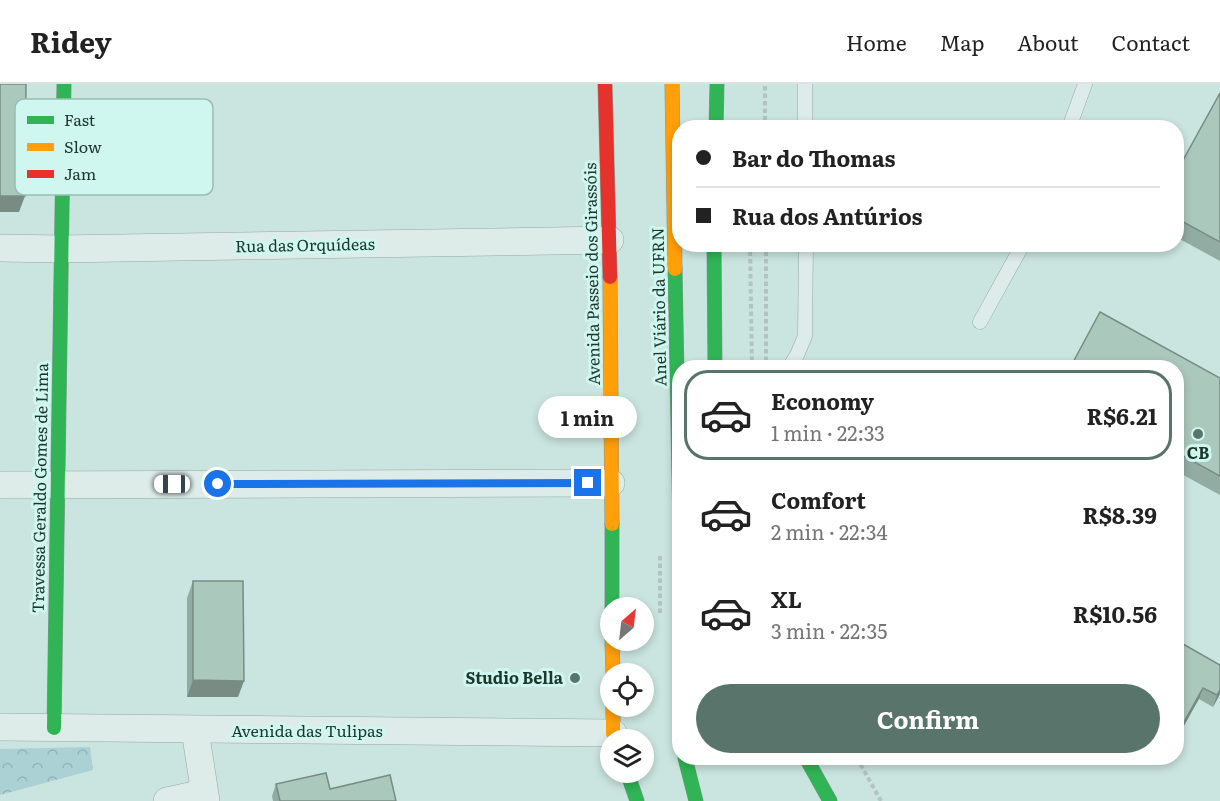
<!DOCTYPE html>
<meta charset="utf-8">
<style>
:root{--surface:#fff;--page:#f2f2f2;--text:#222;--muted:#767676;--line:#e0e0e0;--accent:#59746b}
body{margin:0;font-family:Literata,serif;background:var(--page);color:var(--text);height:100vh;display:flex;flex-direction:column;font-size:22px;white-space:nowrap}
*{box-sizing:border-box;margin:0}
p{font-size:20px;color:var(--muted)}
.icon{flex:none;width:33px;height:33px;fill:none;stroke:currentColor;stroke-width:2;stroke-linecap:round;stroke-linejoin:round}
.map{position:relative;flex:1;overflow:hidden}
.sheet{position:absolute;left:672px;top:276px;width:512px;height:405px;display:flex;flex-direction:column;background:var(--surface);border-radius:24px;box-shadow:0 3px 9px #0003}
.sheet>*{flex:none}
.hud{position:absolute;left:672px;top:36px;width:512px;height:132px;border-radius:24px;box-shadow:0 3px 9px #0003;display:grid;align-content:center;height:132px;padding:0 24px;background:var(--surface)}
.needle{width:39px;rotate:28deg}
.fabs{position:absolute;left:600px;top:513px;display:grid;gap:12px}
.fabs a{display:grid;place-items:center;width:54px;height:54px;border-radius:50%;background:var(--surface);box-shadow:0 3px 9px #0003;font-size:30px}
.end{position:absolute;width:27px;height:27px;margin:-14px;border:8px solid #1a73e8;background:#fff;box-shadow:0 0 0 3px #fff}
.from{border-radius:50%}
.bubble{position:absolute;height:42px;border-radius:21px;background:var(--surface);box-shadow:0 3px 9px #0003;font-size:20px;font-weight:700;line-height:42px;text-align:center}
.car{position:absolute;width:18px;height:36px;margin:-18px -9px;border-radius:8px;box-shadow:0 0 4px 2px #0007;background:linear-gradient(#fff 24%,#345 0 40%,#fff 0 76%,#345 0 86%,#fff 0)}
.hud b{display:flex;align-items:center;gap:21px;height:57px;font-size:22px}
.hud b+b{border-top:2px solid var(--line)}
.hud i{width:15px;height:15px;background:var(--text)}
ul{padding:10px 0 0;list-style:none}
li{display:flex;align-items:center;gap:18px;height:90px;margin:0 12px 9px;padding:0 12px;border:3px solid transparent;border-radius:24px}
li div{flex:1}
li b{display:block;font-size:22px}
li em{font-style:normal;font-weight:700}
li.selected{border-color:var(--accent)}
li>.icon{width:54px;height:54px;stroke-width:1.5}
.button{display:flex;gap:12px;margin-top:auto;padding:12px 24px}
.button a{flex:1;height:69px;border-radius:36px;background:var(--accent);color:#fff;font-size:24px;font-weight:700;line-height:69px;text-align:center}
header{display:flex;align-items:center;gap:36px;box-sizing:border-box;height:84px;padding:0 30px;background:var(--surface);border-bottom:2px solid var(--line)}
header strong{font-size:28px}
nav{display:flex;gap:33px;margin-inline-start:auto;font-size:21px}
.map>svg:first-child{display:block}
.park{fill:url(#park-crowns)}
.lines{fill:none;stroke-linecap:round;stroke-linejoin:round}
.lane-casing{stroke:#94a9a3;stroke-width:15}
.street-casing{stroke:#94a9a3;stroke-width:28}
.fast-casing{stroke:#849893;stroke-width:15}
.slow-casing{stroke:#849893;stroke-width:15}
.jam-casing{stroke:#849893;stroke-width:15}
.path{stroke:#b3c4c0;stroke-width:4;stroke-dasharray:4.5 3;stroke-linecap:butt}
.lane{stroke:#ddece9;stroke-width:14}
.street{stroke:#ddece9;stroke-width:27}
.fast{stroke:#30b455;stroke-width:14}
.slow{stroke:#ff9f0a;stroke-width:14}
.jam{stroke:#e5322d;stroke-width:14}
.wall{fill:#93aca3}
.shaded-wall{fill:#788c84}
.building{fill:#abc8bd;stroke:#788c84;stroke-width:1.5}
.route{stroke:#1a73e8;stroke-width:8}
.poi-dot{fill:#59746b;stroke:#cff6ef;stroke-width:2}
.labels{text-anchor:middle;stroke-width:6;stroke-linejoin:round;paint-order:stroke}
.street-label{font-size:16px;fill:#1c372c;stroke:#cff6ef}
.poi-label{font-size:16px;font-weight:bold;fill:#1c372c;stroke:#cff6ef}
.key{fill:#cff6ef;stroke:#99bdb4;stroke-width:1.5}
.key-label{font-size:16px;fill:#1c372c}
</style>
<header>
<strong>Ridey</strong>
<nav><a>Home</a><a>Map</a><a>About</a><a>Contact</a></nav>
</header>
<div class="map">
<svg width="1220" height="717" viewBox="0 0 1220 717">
<defs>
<pattern id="park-crowns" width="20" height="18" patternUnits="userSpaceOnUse" patternTransform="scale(1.5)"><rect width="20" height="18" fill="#acd1d5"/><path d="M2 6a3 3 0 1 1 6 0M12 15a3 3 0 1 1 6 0" fill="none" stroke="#93b4b7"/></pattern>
</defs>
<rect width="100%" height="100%" fill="#cae4df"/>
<path class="park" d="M90,663l3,23 -93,25v-46z"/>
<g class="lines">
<g class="lane-casing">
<g id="lane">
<path d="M805,0v44"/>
<path d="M1069,44l16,-44"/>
<path d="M980,238l43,-78"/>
<path d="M789,284l8,-13 8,-19 1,-92"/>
</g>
</g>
<g class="street-casing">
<g id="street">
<path d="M0,164l60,1 550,-9"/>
<path d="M0,401l611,-2"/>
<path d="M0,643l613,6"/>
<path d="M195,646l11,71"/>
<path d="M167,717l37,-8"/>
</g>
</g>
<g class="fast-casing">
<g id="fast">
<path d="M716,44l1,-44"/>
<path d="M714,160l1,124"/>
<path d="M675,185l5,261"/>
<path d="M612,440v84"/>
<path d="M680,556v60"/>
<path d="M54,644l10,-644"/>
<path d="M685,674l11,43"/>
<path d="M806,674l24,43"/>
<path d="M627,688l10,29"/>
</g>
</g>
<g class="slow-casing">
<g id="slow">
<path d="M672,0l3,185"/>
<path d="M610,193l2,247"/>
<path d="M612,556l1,34"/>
<path d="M613,622v27l2,7"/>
</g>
</g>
<g class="jam-casing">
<path id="jam" d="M605,0l5,193"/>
</g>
<g class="path">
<path d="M765,44v-44"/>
<path d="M750,160l2,124"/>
<path d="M766,160v117"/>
<path d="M660,472v58"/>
<path d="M857,674l24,43"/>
</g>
<use href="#lane" class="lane"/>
<use href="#street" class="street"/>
<use href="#fast" class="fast"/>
<use href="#slow" class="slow"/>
<use href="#jam" class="jam"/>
</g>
<g class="wall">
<path d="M1220,9v168l-44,-24v-64z"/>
<path d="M1176,284l44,10v117l-44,-24z"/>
<path d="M193,497l45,116h-51v-99z"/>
<path d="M1176,573l44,37 -7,13 -14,-8z"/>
<path d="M276,700l54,5 66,12h-123l-1,-5z"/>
</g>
<g class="shaded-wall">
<path d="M0,112h25l-6,16h-19z"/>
<path d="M193,596l51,1 -6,16h-51z"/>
<path d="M1203,604l-4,11 -23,41v-4z"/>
<path d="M1220,606v4l-7,13 4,-12z"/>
</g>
<g class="building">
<path d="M0,0h26l-1,112h-25z"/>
<path d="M1220,9v149l-44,-24v-45z"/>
<path d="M1100,228l120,66v98l-44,-24v-84h-106z"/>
<path d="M193,497h50l1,100 -51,-1z"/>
<path d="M1183,560l37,21v25l-3,5 -14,-7 -27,48v-79z"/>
<path d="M326,689l4,16 60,-14 6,26h-116l-4,-17z"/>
</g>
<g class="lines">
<path class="route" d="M218,400l370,-1"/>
</g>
<g class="poi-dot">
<circle cx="1198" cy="350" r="6"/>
<circle cx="575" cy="594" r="6"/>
</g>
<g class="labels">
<g class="street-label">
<text transform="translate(305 161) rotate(-1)" y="6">Rua das Orquídeas</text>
<text transform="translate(592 190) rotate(-91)" y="6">Avenida Passeio dos Girassóis</text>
<text transform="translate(659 223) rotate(-91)" y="6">Anel Viário da UFRN</text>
<text transform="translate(40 404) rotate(-89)" y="6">Travessa Geraldo Gomes de Lima</text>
<text x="307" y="653">Avenida das Tulipas</text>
</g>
<g class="poi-label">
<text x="1198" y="375">CB</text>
<text x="563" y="600" text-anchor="end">Studio Bella</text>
</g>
</g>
<rect x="15" y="15" width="198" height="96" rx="9" class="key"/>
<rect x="27" y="32" width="27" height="8" fill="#30b455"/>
<rect x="27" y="59" width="27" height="8" fill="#ff9f0a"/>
<rect x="27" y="86" width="27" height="8" fill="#e5322d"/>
<g class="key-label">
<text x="64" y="42">Fast</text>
<text x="64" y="69">Slow</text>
<text x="64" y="96">Jam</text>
</g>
</svg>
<div class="fabs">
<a><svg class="needle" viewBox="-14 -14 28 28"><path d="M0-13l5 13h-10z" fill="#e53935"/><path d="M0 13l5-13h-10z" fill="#767676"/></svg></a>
<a><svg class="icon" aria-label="locate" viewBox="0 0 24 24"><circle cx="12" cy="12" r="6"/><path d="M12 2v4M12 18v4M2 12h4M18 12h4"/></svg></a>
<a><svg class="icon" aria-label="layers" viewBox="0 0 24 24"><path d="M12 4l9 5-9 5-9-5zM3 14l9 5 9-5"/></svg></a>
</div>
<i class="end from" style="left:218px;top:400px"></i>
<i class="end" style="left:588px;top:399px"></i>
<div class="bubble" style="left:538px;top:312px;width:99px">1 min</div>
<i class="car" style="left:172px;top:400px;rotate:270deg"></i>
<div class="hud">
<b><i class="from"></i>Bar do Thomas</b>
<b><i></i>Rua dos Antúrios</b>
</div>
<section class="sheet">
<ul>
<li class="selected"><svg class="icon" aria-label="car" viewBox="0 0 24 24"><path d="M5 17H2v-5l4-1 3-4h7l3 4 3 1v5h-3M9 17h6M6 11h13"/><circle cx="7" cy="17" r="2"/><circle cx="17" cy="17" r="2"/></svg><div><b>Economy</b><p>1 min · 22:33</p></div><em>R$6.21</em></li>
<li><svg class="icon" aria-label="car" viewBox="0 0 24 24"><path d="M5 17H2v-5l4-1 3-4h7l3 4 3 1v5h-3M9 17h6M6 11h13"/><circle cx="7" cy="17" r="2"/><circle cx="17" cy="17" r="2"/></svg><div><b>Comfort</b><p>2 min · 22:34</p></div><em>R$8.39</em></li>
<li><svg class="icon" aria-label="car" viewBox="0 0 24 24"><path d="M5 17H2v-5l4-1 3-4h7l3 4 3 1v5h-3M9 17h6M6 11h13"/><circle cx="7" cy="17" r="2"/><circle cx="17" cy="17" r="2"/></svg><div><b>XL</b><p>3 min · 22:35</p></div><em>R$10.56</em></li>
</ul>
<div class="button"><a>Confirm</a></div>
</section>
</div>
